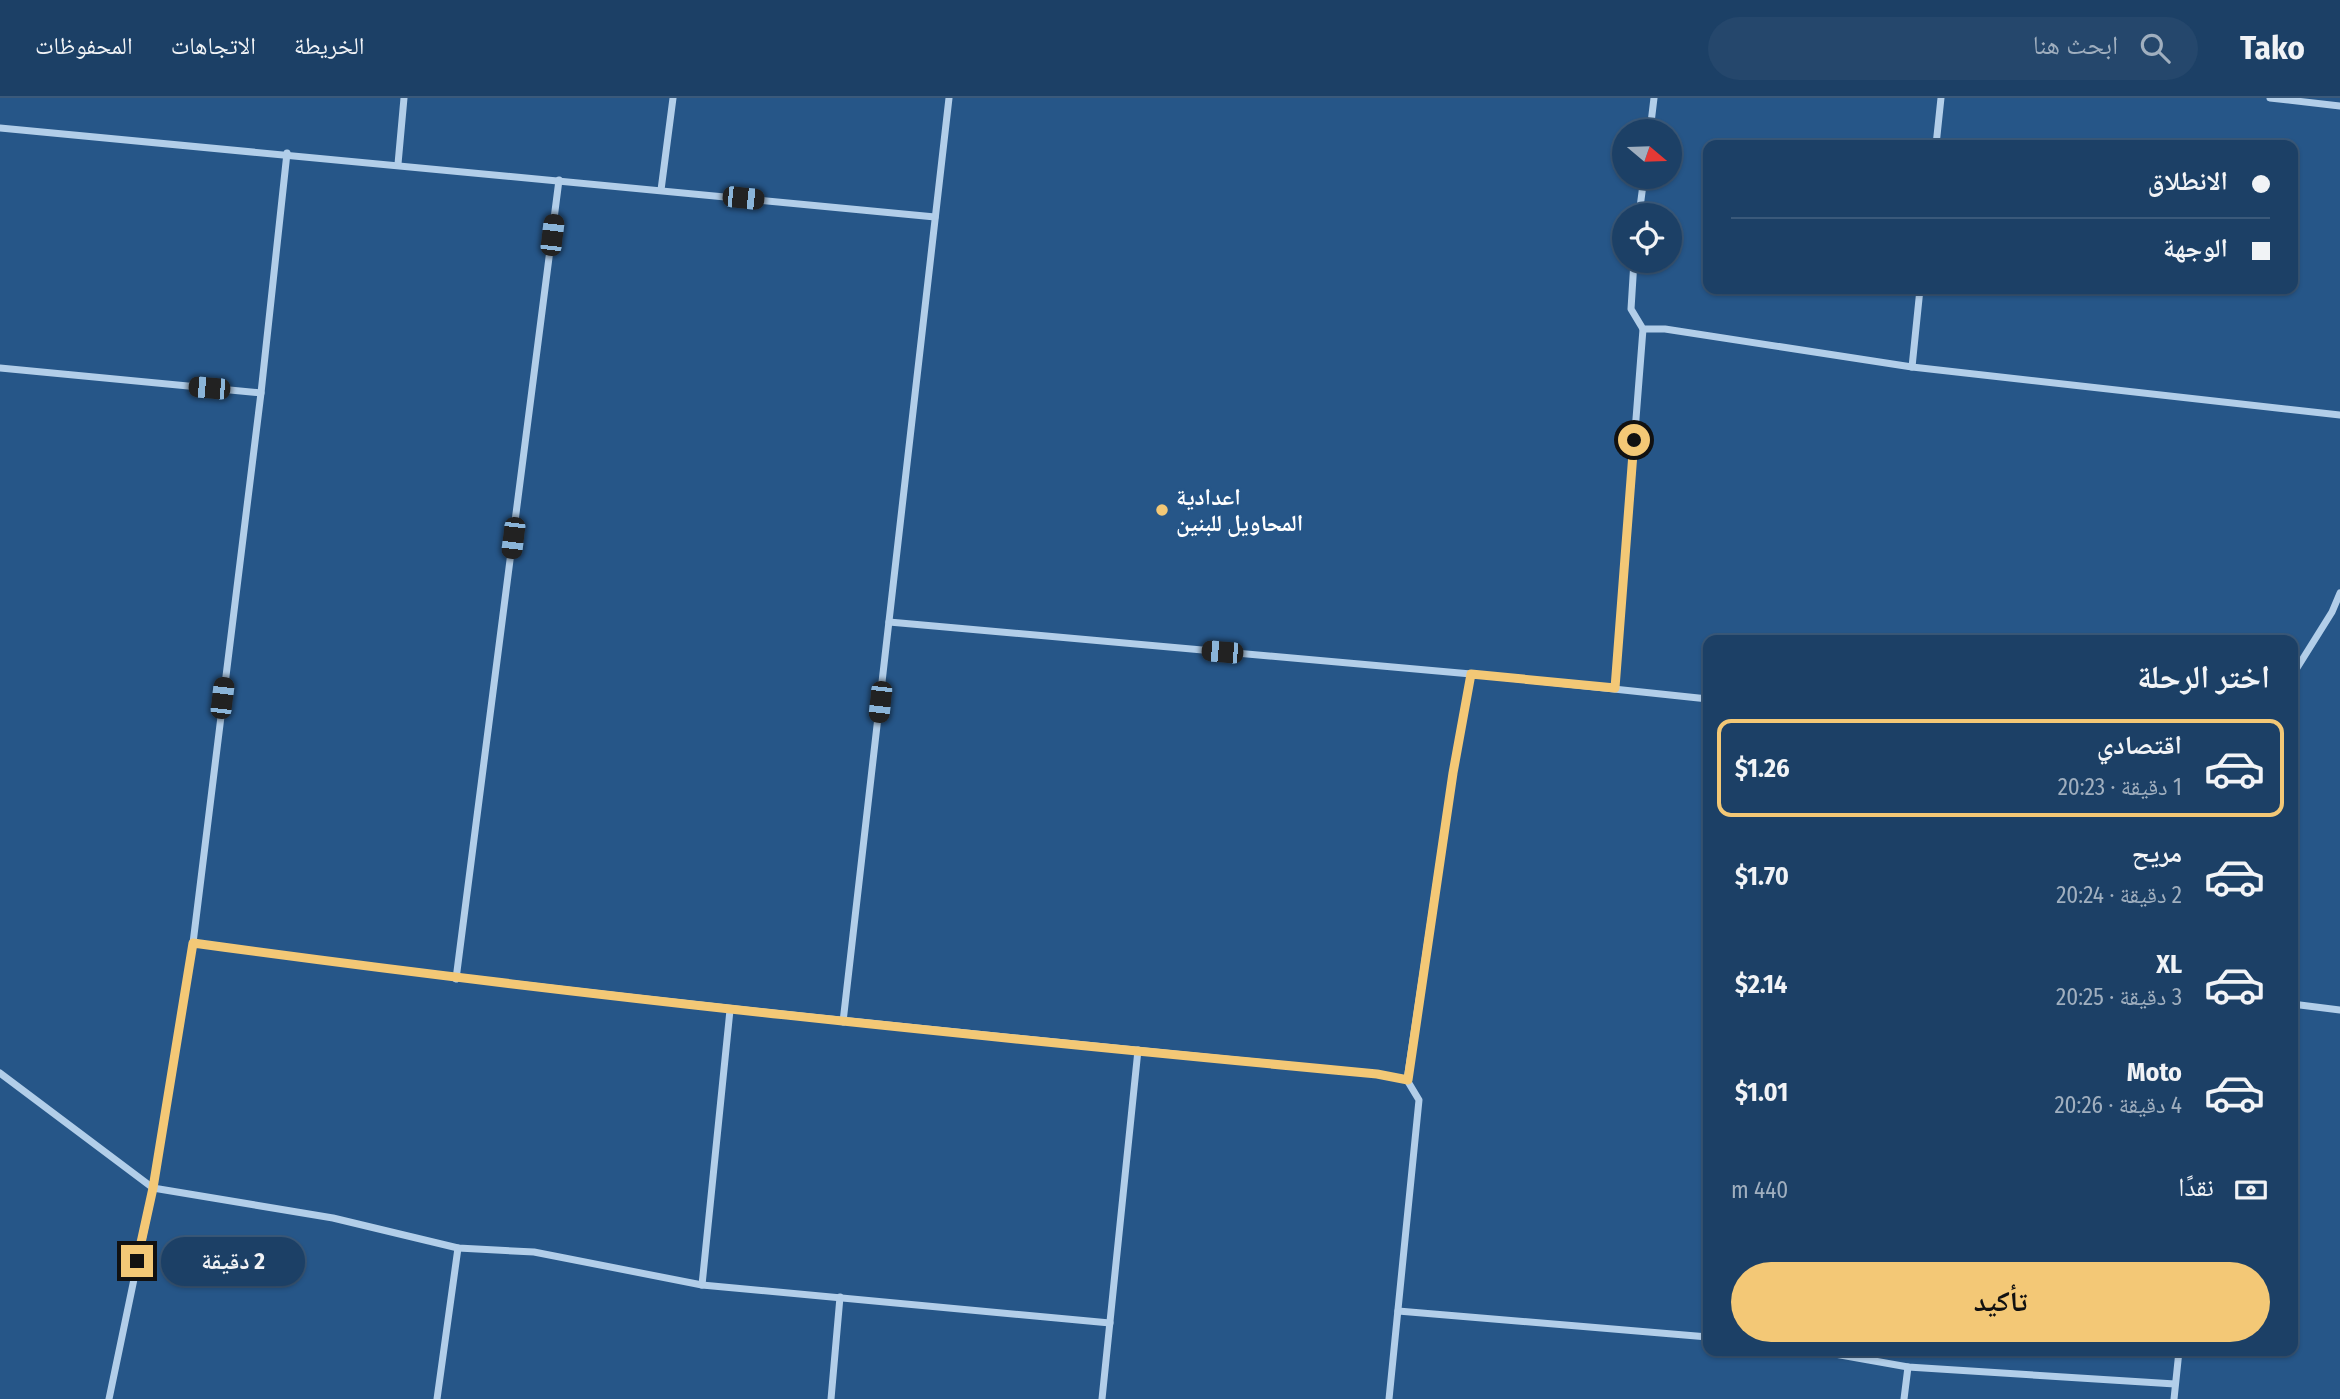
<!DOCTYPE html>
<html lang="ar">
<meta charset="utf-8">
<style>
:root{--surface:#1c4066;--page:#25476c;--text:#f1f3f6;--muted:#a0afbf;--line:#3a597a;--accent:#f3c876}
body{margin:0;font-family:"Fira Sans Condensed","Noto Naskh Arabic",sans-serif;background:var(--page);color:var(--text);direction:rtl;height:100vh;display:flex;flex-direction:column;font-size:26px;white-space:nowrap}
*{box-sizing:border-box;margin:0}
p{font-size:23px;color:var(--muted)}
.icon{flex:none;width:38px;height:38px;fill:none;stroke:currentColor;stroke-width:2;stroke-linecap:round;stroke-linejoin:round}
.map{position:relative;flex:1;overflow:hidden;direction:ltr}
.sheet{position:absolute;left:1703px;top:537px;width:595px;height:721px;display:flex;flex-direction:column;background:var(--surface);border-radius:14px;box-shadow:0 2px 5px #0004,0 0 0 2px var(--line);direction:rtl}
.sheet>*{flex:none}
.guide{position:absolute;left:1703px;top:42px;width:595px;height:154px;border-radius:14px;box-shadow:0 2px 5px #0004,0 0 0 2px var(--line);direction:rtl;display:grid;align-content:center;height:154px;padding:0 28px;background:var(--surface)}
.needle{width:46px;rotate:109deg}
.fabs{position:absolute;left:1612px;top:21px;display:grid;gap:14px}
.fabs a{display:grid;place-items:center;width:70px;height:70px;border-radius:50%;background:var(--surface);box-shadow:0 2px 5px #0004,0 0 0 2px var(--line);font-size:35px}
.end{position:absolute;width:32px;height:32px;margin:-16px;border:9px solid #f3c876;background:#111;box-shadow:0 0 0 4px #111}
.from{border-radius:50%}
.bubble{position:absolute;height:49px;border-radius:24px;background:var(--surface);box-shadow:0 2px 5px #0004,0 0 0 2px var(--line);font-size:23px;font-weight:700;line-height:49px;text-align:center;direction:rtl}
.car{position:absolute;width:21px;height:42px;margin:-21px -10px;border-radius:9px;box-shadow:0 0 5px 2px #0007;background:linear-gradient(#222 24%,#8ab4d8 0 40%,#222 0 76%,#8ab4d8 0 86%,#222 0)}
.guide b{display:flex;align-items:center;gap:24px;height:66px;font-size:26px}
.guide b+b{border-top:2px solid var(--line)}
.guide i{width:18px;height:18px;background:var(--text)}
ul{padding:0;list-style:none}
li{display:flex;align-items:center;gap:21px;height:98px;margin:0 14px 10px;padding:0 14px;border:4px solid transparent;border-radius:14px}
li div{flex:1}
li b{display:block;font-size:26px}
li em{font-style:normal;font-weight:700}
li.selected{border-color:var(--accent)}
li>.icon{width:63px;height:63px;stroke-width:1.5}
h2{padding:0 28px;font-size:32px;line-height:84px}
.pay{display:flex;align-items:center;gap:18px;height:77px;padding:0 28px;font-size:26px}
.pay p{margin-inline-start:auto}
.button{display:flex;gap:14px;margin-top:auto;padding:14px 28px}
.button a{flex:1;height:80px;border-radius:42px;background:var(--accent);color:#111;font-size:28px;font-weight:700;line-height:80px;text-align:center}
header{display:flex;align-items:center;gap:42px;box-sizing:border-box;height:98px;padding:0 35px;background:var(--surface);border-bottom:2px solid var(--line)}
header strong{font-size:33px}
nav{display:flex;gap:38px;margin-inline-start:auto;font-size:24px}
.search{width:490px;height:63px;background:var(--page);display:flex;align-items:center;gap:18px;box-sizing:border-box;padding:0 24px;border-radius:38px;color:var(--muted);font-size:26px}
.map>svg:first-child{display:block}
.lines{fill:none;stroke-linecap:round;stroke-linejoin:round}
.street{stroke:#b2cee9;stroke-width:7}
.route{stroke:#f3c876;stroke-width:9}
.poi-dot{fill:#f3c876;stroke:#265688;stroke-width:2.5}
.labels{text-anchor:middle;stroke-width:5;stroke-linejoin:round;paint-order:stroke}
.poi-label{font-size:23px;font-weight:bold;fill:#fff;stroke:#265688;text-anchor:start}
</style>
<header>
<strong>Tako</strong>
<div class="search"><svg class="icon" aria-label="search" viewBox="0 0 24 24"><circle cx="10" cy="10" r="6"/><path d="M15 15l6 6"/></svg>ابحث هنا</div>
<nav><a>الخريطة</a><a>الاتجاهات</a><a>المحفوظات</a></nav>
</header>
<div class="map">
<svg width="2340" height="1301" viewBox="0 0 2340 1301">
<rect width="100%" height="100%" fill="#265688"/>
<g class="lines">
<g class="street">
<path d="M2270,0l70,8"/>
<path d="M0,30l935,89"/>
<path d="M1650,33l4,-33"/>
<path d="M1936,47l5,-47"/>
<path d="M398,66l6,-66"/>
<path d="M661,92l12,-92"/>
<path d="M1639,117l5,-38"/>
<path d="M1634,163l-3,48 12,20h22l247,38 428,48"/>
<path d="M1912,269l8,-78"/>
<path d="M0,270l261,25"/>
<path d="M889,524l582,52 237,25"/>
<path d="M2292,578l40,-64 8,-19"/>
<path d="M1615,590l28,-359"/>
<path d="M193,845c394,54 789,92 1184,131l30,6 12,20 -30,299"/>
<path d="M456,881l103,-799"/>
<path d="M2292,906l48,6"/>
<path d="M843,924l106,-924"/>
<path d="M0,975l153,115 180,30 125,30 76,4 168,33 408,38"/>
<path d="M1407,982l46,-307 18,-99"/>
<path d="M702,1187l28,-275"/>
<path d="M1398,1213l310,26"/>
<path d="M1818,1253l90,16 267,17"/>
<path d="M109,1301l44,-211 40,-245 68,-550 26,-240"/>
<path d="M437,1301l21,-151"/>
<path d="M831,1301l9,-102"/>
<path d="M1102,1301l36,-349"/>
<path d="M1904,1301l4,-32"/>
<path d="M2174,1301l5,-48"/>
</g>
</g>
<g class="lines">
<path class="route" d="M137,1163l16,-73 40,-245c393,54 789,94 1184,131l31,6 45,-307 18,-99 144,14 19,-248"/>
</g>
<circle class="poi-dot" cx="1162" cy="412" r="7"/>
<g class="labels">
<g class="poi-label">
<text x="1176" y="407">اعدادية<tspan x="1176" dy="26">المحاويل للبنين</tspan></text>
</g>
</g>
</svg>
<div class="fabs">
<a><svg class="needle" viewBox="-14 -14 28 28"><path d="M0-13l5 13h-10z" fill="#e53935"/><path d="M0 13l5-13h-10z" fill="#a0afbf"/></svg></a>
<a><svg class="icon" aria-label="locate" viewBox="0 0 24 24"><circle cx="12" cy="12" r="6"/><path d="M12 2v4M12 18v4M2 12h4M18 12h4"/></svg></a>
</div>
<i class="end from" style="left:1634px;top:342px"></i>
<i class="end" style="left:137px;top:1163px"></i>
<div class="bubble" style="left:161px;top:1139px;width:144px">2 دقيقة</div>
<i class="car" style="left:743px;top:100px;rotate:96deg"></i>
<i class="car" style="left:552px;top:137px;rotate:7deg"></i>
<i class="car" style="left:209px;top:290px;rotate:275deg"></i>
<i class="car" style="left:513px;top:440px;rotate:187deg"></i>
<i class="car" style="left:1222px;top:554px;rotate:275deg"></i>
<i class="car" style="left:222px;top:600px;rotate:7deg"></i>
<i class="car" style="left:880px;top:604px;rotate:186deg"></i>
<div class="guide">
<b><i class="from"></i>الانطلاق</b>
<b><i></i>الوجهة</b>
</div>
<section class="sheet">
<h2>اختر الرحلة</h2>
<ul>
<li class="selected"><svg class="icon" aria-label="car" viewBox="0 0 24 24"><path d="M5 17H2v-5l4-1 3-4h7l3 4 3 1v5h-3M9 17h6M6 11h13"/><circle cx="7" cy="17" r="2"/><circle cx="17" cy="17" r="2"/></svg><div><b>اقتصادي</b><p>1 دقيقة · 20:23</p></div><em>$1.26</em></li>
<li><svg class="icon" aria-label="car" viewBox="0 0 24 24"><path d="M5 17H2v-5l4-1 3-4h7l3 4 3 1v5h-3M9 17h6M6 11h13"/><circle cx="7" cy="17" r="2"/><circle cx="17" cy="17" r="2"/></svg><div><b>مريح</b><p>2 دقيقة · 20:24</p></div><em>$1.70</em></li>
<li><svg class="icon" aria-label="car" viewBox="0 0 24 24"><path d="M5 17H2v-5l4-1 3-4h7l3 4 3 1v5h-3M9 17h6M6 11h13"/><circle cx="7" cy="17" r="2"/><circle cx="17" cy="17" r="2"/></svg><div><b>XL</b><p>3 دقيقة · 20:25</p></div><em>$2.14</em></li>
<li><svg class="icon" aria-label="car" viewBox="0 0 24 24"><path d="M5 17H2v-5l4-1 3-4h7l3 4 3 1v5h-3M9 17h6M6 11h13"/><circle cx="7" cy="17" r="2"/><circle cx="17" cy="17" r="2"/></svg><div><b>Moto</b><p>4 دقيقة · 20:26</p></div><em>$1.01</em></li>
</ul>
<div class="pay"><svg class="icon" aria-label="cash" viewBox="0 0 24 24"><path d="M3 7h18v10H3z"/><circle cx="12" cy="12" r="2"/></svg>نقدًا<p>440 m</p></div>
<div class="button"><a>تأكيد</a></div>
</section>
</div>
